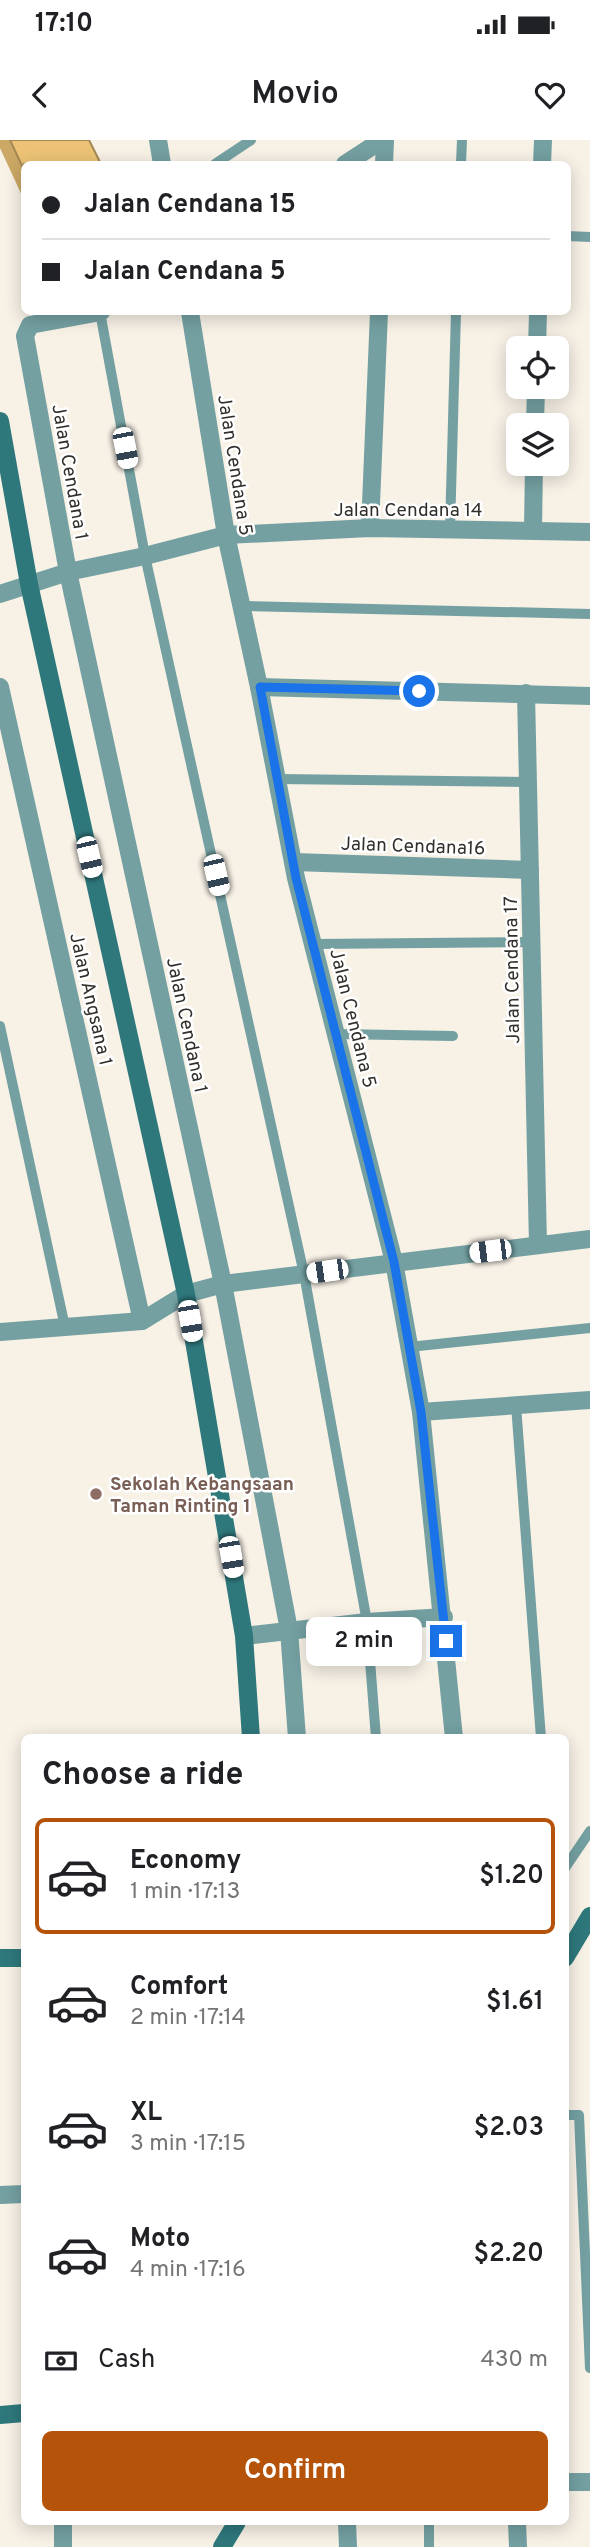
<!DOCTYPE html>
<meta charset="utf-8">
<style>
:root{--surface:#fff;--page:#f6f6f6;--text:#202124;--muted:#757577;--line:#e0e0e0;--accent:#b45309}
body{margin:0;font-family:Overpass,sans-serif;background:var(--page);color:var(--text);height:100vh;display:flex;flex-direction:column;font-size:26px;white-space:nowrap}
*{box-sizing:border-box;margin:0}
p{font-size:23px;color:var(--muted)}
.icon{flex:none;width:38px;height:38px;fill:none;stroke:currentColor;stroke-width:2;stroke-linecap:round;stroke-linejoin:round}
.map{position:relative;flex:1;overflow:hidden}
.drawer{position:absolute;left:21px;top:1594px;width:548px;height:791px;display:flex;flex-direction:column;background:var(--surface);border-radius:10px;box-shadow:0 4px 18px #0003}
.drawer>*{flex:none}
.hud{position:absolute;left:21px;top:21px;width:550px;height:154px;border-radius:10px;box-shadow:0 4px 18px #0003;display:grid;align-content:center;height:154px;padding:0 21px;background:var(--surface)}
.buttons{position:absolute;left:506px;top:196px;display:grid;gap:14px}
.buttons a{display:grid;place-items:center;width:63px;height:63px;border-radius:10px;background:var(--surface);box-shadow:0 4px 18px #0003;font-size:35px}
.end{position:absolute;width:32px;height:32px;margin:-16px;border:9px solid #1a73e8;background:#fff;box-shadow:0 0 0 4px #fff}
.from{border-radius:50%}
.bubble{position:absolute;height:49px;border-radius:10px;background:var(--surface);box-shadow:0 4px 18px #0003;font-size:23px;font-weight:600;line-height:49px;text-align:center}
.car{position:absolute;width:21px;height:42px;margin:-21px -10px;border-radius:9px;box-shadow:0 0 5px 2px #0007;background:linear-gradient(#fff 24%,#345 0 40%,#fff 0 76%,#345 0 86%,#fff 0)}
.hud b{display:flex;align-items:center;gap:24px;height:66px;font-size:26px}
.hud b+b{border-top:2px solid var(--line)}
.hud i{width:18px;height:18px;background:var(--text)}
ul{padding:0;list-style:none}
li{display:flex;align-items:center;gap:21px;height:116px;margin:0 14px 10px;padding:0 7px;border:4px solid transparent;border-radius:10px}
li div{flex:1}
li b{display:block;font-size:26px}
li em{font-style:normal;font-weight:600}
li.active{border-color:var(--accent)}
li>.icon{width:63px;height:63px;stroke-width:1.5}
h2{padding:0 21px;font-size:32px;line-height:84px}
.pay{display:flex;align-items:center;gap:18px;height:77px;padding:0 21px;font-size:26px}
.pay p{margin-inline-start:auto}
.action{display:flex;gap:14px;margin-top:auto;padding:14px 21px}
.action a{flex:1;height:80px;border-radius:10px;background:var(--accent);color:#fff;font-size:28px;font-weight:600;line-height:80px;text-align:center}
.status{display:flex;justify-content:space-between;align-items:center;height:49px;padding:0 35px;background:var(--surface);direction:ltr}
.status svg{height:19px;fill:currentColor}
header{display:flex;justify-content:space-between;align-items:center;height:91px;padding:0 21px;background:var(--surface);font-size:32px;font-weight:600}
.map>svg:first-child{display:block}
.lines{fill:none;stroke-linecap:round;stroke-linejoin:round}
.lane{stroke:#74a0a2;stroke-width:10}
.street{stroke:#74a0a2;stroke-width:18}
.secondary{stroke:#2e787c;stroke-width:18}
.wall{fill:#cba865}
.building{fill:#ecc376;stroke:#a58853;stroke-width:2}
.route{stroke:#1a73e8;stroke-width:9}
.education-dot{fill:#8d6e63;stroke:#fff;stroke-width:2.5}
.labels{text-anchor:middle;stroke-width:5;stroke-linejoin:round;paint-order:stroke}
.street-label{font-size:19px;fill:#322f2b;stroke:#fff}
.education-label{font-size:19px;font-weight:bold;fill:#785e54;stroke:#fff;text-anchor:start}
</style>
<div class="status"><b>17:10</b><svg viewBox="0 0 49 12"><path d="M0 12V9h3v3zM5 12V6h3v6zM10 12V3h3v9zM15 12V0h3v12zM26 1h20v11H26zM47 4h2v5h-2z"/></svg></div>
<header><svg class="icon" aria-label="back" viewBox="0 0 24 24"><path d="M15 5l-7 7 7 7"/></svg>Movio<svg class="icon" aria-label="heart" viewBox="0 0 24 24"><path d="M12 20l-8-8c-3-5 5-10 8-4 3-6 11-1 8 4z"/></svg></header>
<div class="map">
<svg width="590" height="2407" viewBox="0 0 590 2407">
<rect width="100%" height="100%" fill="#f7f1e6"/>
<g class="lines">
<g class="lane">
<path d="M215,24l36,-24"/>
<path d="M461,24l1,-24"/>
<path d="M567,96l23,1"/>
<path d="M100,172l45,244 159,718 63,348 9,116"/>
<path d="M450,389l6,-217"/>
<path d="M242,466l348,8"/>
<path d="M277,639l251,3"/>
<path d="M313,804l219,-2"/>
<path d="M0,886l65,301"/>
<path d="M336,894l117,2"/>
<path d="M409,1207l181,-19"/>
<path d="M516,1265l25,333"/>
<path d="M565,1728l25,-37"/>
<path d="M565,1975h14l11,253"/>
<path d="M429,2382v25"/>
</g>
<g class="street">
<path d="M158,0l4,24"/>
<path d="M345,24l37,-24"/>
<path d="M384,24l1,-24"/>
<path d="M542,24l1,-24"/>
<path d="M101,172l-71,13 -5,11 43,236 155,712 66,346 8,108"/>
<path d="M190,172l36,223 33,152 37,191 98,384 27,150 33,326"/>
<path d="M537,208l1,-36"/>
<path d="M535,285l1,-38"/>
<path d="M370,388l9,-216"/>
<path d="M533,390l1,-66"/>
<path d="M0,454l68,-22 77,-16 81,-21 144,-7 220,4"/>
<path d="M0,547l142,634"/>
<path d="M259,547l331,9"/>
<path d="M526,553l12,552"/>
<path d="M294,722l236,8"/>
<path d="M0,1192l142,-11 44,-27 37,-10 367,-45"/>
<path d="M421,1272l169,-12"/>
<path d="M244,1496l123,-14 77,-5"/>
<path d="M0,2055l24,-1"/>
<path d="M565,2342h25"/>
<path d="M347,2382l1,25"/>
<path d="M517,2382l1,25"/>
<path d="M63,2407v-25"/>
</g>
<g class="secondary">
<path d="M0,281l29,163 157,710 58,342 7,102"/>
<path d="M0,1818h24"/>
<path d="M565,1818l25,-42"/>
<path d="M0,2275l24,-2"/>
<path d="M222,2407l15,-25"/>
</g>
</g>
<path class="wall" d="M0,0h89l-65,24v36l-24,-52z"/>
<path class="building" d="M10,0h79l12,24h-77v6z"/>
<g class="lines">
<path class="route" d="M419,551l-159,-4 36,191 98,384 27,150 25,229"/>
</g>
<circle class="education-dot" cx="96" cy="1354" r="7"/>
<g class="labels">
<g class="street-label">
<text transform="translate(236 325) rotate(81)" y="7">Jalan Cendana 5</text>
<text transform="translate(71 332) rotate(80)" y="7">Jalan Cendana 1</text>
<text x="408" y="376">Jalan Cendana 14</text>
<text transform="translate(413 705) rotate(2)" y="7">Jalan Cendana16</text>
<text transform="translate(511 830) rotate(-91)" y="7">Jalan Cendana 17</text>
<text transform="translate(92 859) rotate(77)" y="7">Jalan Angsana 1</text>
<text transform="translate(354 878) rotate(76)" y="7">Jalan Cendana 5</text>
<text transform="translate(188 885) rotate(78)" y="7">Jalan Cendana 1</text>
</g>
<g class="education-label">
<text x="110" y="1350">Sekolah Kebangsaan<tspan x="110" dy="22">Taman Rinting 1</tspan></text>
</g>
</g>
</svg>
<div class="buttons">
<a><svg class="icon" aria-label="locate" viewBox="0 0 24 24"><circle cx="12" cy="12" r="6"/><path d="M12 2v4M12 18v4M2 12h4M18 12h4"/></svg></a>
<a><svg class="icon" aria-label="layers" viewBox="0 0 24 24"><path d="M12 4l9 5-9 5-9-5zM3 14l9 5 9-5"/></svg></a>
</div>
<i class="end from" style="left:419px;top:551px"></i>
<i class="end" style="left:446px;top:1501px"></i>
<div class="bubble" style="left:306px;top:1477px;width:116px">2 min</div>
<i class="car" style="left:125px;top:308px;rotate:169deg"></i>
<i class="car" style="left:89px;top:717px;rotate:167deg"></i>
<i class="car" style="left:216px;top:735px;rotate:167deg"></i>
<i class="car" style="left:490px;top:1111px;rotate:263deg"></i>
<i class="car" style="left:327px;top:1131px;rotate:262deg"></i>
<i class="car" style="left:190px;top:1181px;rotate:170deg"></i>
<i class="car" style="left:231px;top:1417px;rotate:170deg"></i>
<div class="hud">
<b><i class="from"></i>Jalan Cendana 15</b>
<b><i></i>Jalan Cendana 5</b>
</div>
<section class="drawer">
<h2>Choose a ride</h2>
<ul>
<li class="active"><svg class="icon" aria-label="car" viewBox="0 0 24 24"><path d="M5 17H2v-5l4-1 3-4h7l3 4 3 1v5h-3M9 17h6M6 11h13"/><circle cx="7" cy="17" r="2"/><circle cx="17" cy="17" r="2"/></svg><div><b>Economy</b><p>1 min · 17:13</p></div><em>$1.20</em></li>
<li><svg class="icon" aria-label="car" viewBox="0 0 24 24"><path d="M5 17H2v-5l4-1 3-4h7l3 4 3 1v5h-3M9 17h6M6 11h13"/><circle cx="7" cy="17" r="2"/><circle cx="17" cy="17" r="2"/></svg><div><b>Comfort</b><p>2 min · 17:14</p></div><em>$1.61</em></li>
<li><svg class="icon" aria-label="car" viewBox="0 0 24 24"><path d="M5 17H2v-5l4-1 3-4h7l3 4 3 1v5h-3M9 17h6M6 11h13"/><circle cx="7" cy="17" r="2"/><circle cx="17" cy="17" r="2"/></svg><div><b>XL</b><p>3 min · 17:15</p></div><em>$2.03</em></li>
<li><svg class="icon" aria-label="car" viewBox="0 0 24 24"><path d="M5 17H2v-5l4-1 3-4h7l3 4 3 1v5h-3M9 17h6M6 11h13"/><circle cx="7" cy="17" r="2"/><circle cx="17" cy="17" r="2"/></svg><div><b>Moto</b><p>4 min · 17:16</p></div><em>$2.20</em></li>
</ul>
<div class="pay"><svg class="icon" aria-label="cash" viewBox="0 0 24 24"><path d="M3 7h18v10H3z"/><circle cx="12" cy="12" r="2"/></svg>Cash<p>430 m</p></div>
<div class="action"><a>Confirm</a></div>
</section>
</div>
